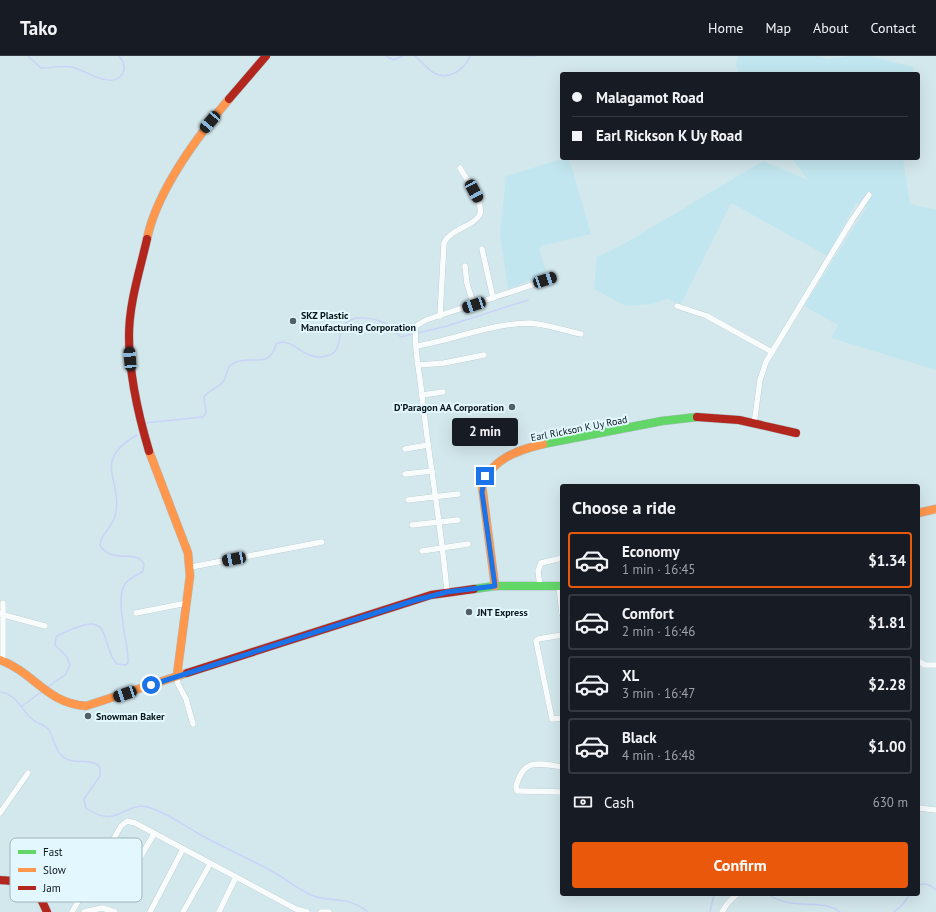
<!DOCTYPE html>
<meta charset="utf-8">
<style>
:root{--surface:#171b24;--page:#20242c;--text:#f1f3f6;--muted:#9ea1a6;--line:#363941;--accent:#ea580c}
body{margin:0;font-family:"PT Sans",sans-serif;background:var(--page);color:var(--text);height:100vh;display:flex;flex-direction:column;font-size:15px;white-space:nowrap}
*{box-sizing:border-box;margin:0}
p{font-size:13px;color:var(--muted)}
.icon{flex:none;width:22px;height:22px;fill:none;stroke:currentColor;stroke-width:2;stroke-linecap:round;stroke-linejoin:round}
.map{position:relative;flex:1;overflow:hidden}
.drawer{position:absolute;left:560px;top:428px;width:360px;height:412px;display:flex;flex-direction:column;background:var(--surface);border-radius:4px;box-shadow:0 4px 16px #0002}
.drawer>*{flex:none}
.banner{position:absolute;left:560px;top:16px;width:360px;height:88px;border-radius:4px;box-shadow:0 4px 16px #0002;display:grid;align-content:center;height:88px;padding:0 12px;background:var(--surface)}
.end{position:absolute;width:18px;height:18px;margin:-9px;border:5px solid #1a73e8;background:#fff;box-shadow:0 0 0 2px #fff}
.from{border-radius:50%}
.bubble{position:absolute;height:28px;border-radius:4px;background:var(--surface);box-shadow:0 4px 16px #0002;font-size:13px;font-weight:800;line-height:28px;text-align:center}
.car{position:absolute;width:12px;height:24px;margin:-12px -6px;border-radius:5px;box-shadow:0 0 3px 1px #0007;background:linear-gradient(#222 24%,#8ab4d8 0 40%,#222 0 76%,#8ab4d8 0 86%,#222 0)}
.banner b{display:flex;align-items:center;gap:14px;height:38px;font-size:15px}
.banner b+b{border-top:1px solid var(--line)}
.banner i{width:10px;height:10px;background:var(--text)}
ul{padding:0;list-style:none}
li{display:flex;align-items:center;gap:12px;height:56px;margin:0 8px 6px;padding:0 4px;border:2px solid var(--line);border-radius:4px}
li div{flex:1}
li b{display:block;font-size:15px}
li em{font-style:normal;font-weight:800}
li.active{border-color:var(--accent)}
li>.icon{width:36px;height:36px;stroke-width:1.5}
h2{padding:0 12px;font-size:18px;line-height:48px}
.pay{display:flex;align-items:center;gap:10px;height:44px;padding:0 12px;font-size:15px}
.pay p{margin-inline-start:auto}
.button{display:flex;gap:8px;margin-top:auto;padding:8px 12px}
.button a{flex:1;height:46px;border-radius:4px;background:var(--accent);color:#fff;font-size:16px;font-weight:800;line-height:46px;text-align:center}
header{display:flex;align-items:center;gap:24px;box-sizing:border-box;height:56px;padding:0 20px;background:var(--surface);border-bottom:1px solid var(--line)}
header strong{font-size:19px}
nav{display:flex;gap:22px;margin-inline-start:auto;font-size:14px}
.map>svg:first-child{display:block}
.built{fill:#c2e6ef}
.lines{fill:none;stroke-linecap:round;stroke-linejoin:round}
.stream{stroke:#c8d3f7;stroke-width:1.5}
.street-casing{stroke:#afbfc3;stroke-width:6}
.fast-casing{stroke:#afbfc3;stroke-width:9}
.slow-casing{stroke:#afbfc3;stroke-width:9}
.jam-casing{stroke:#afbfc3;stroke-width:9}
.street{stroke:#f8fcfc;stroke-width:5.5}
.fast{stroke:#63d668;stroke-width:8}
.slow{stroke:#ff974d;stroke-width:8}
.jam{stroke:#b3261e;stroke-width:8}
.route{stroke:#1a73e8;stroke-width:5}
.poi-dot{fill:#506064;stroke:#e2f8fe;stroke-width:1.5}
.labels{text-anchor:middle;stroke-width:4;stroke-linejoin:round;paint-order:stroke}
.poi-label{font-size:10px;font-weight:bold;fill:#09171b;stroke:#e2f8fe;text-anchor:start}
.street-label{font-size:10px;fill:#09171b;stroke:#e2f8fe}
.key{fill:#e2f8fe;stroke:#a1b4ba;stroke-width:1}
.key-label{font-size:11px;fill:#09171b}
</style>
<header>
<strong>Tako</strong>
<nav><a>Home</a><a>Map</a><a>About</a><a>Contact</a></nav>
</header>
<div class="map">
<svg width="936" height="856" viewBox="0 0 936 856">
<rect width="100%" height="100%" fill="#d3e8ed"/>
<g class="built">
<path d="M739,0h80l8,3 22,-3h20l45,11 -1,7h-175l-2,-10z"/>
<path d="M565,102h4l22,76 -50,12 -2,4 8,24 -39,15 -8,-55 6,-58z"/>
<path d="M792,102h111l7,46 26,6v160l-105,-32 7,-13 -34,-19 63,-99 -11,-4 -29,53 -96,-53 -50,101 -14,-5 -16,5 -25,2 -32,-17 3,-32 25,-12 141,-84 45,19z"/>
</g>
<g class="lines">
<g class="stream">
<path d="M28,0l13,12c11,0 21,-3 31,-1 13,3 41,24 51,6 3,-7 0,-12 -4,-17"/>
<path d="M386,0l7,4 10,-4"/>
<path d="M415,0c7,5 12,13 19,17 15,8 31,-4 36,-17"/>
<path d="M521,0h15"/>
<path d="M418,277l29,-7 81,-26"/>
<path d="M144,367l59,-6 3,-4 -2,-16c4,-7 13,-8 19,-15 5,-7 2,-16 13,-20 17,-7 33,8 40,-18 14,-8 27,14 44,13 23,-2 16,-15 23,-30 7,-14 31,-9 42,-4 8,3 10,10 16,14l12,-3"/>
<path d="M46,632l19,-13 5,-10 -3,-8 -12,-12 1,-8c7,-5 16,-8 25,-11 30,-11 21,23 36,38l9,1 2,-3c1,-18 -14,-63 -3,-78 4,-6 12,-8 18,-13l1,-7c-9,-16 -29,1 -44,-18 0,-12 12,-18 15,-30 9,-37 -25,-54 22,-81"/>
<path d="M0,636c17,2 21,18 32,27 5,5 13,5 17,11 5,9 5,17 12,25 11,12 29,1 39,12v9l-16,23 2,9c33,23 38,-9 65,0 18,6 32,17 48,26 25,14 51,25 76,39 12,7 24,17 36,22 23,9 34,-1 57,17"/>
<path d="M22,650l19,-14"/>
<path d="M918,829c8,-2 12,-1 18,5"/>
<path d="M768,838c25,18 53,3 72,18"/>
<path d="M710,856l4,-18"/>
<path d="M894,856l9,-8 7,-10"/>
</g>
<g class="street-casing">
<g id="street">
<path d="M482,193l11,49"/>
<path d="M465,210l2,18 7,21"/>
<path d="M677,250l30,10 65,36"/>
<path d="M440,260l4,-73c3,-7 10,-11 16,-14 7,-4 14,-6 19,-13 7,-10 -13,-38 -19,-48"/>
<path d="M417,290c37,-6 75,-23 113,-23 17,1 35,8 51,11"/>
<path d="M419,309l25,-2 40,-8"/>
<path d="M422,339l21,-3"/>
<path d="M754,368l6,-44 6,-18 86,-142 17,-25"/>
<path d="M405,393l23,-4"/>
<path d="M405,418l27,-3"/>
<path d="M408,444l50,-6"/>
<path d="M412,469l46,-5"/>
<path d="M422,495l46,-7"/>
<path d="M191,511l131,-25"/>
<path d="M540,530l-2,-15 3,-8 21,-5"/>
<path d="M559,530l3,28"/>
<path d="M447,536c-6,-69 -19,-137 -26,-205 -2,-17 -8,-45 -5,-61l10,-6 127,-42"/>
<path d="M3,547v57"/>
<path d="M136,557l51,-10"/>
<path d="M0,558l45,12"/>
<path d="M562,579l-24,4 -2,2 16,78 10,-1"/>
<path d="M918,605l7,4h11"/>
<path d="M177,619l1,9 8,15 7,25"/>
<path d="M562,711c-24,-4 -39,-9 -46,20l1,4h3l42,1"/>
<path d="M918,752l18,2"/>
<path d="M0,757l28,-40"/>
<path d="M132,815l22,-37"/>
<path d="M72,856l49,-86 6,-5 8,2 161,86 11,3"/>
<path d="M84,856l18,-4 13,4"/>
<path d="M150,856l33,-63"/>
<path d="M183,856l27,-48"/>
<path d="M219,856l17,-35"/>
<path d="M321,856h8"/>
<path d="M722,856l5,-8 10,-10"/>
</g>
</g>
<g class="fast-casing">
<g id="fast">
<path d="M543,388l119,-23 35,-4"/>
<path d="M474,533l21,-3h67"/>
</g>
</g>
<g class="slow-casing">
<g id="slow">
<path d="M147,183c10,-49 50,-102 82,-140"/>
<path d="M149,395l39,102 2,23 -13,99"/>
<path d="M918,457l18,-4"/>
<path d="M495,530l-13,-100c9,-27 36,-36 61,-42"/>
<path d="M0,604c35,13 46,43 86,46l101,-33"/>
</g>
</g>
<g class="jam-casing">
<g id="jam">
<path d="M229,43l37,-43"/>
<path d="M147,183c-7,31 -18,64 -18,97 0,38 9,78 20,115"/>
<path d="M697,361l42,3 57,13"/>
<path d="M187,617l244,-78 43,-6"/>
<path d="M0,824c32,3 34,2 47,32"/>
</g>
</g>
<use href="#street" class="street"/>
<use href="#fast" class="fast"/>
<use href="#slow" class="slow"/>
<use href="#jam" class="jam"/>
</g>
<g class="lines">
<path class="route" d="M151,629l265,-85 31,-8 48,-6 -13,-94 3,-16"/>
</g>
<g class="poi-dot">
<circle cx="293" cy="265" r="4"/>
<circle cx="512" cy="351" r="4"/>
<circle cx="469" cy="556" r="4"/>
<circle cx="88" cy="660" r="4"/>
</g>
<g class="labels">
<g class="poi-label">
<text x="301" y="263">SKZ Plastic<tspan x="301" dy="12">Manufacturing Corporation</tspan></text>
<text x="504" y="355" text-anchor="end">D'Paragon AA Corporation</text>
<text x="477" y="560">JNT Express</text>
<text x="96" y="664">Snowman Baker</text>
</g>
<g class="street-label">
<text transform="translate(579 372) rotate(-11)" y="4">Earl Rickson K Uy Road</text>
</g>
</g>
<rect x="10" y="782" width="132" height="64" rx="6" class="key"/>
<rect x="18" y="794" width="18" height="4" fill="#63d668"/>
<rect x="18" y="812" width="18" height="4" fill="#ff974d"/>
<rect x="18" y="830" width="18" height="4" fill="#b3261e"/>
<g class="key-label">
<text x="43" y="800">Fast</text>
<text x="43" y="818">Slow</text>
<text x="43" y="836">Jam</text>
</g>
</svg>
<i class="end from" style="left:151px;top:629px"></i>
<i class="end" style="left:485px;top:420px"></i>
<div class="bubble" style="left:452px;top:362px;width:66px">2 min</div>
<i class="car" style="left:210px;top:66px;rotate:220deg"></i>
<i class="car" style="left:474px;top:135px;rotate:152deg"></i>
<i class="car" style="left:545px;top:224px;rotate:72deg"></i>
<i class="car" style="left:474px;top:249px;rotate:252deg"></i>
<i class="car" style="left:130px;top:303px;rotate:355deg"></i>
<i class="car" style="left:234px;top:503px;rotate:259deg"></i>
<i class="car" style="left:125px;top:638px;rotate:251deg"></i>
<div class="banner">
<b><i class="from"></i>Malagamot Road</b>
<b><i></i>Earl Rickson K Uy Road</b>
</div>
<section class="drawer">
<h2>Choose a ride</h2>
<ul>
<li class="active"><svg class="icon" aria-label="car" viewBox="0 0 24 24"><path d="M5 17H2v-5l4-1 3-4h7l3 4 3 1v5h-3M9 17h6M6 11h13"/><circle cx="7" cy="17" r="2"/><circle cx="17" cy="17" r="2"/></svg><div><b>Economy</b><p>1 min · 16:45</p></div><em>$1.34</em></li>
<li><svg class="icon" aria-label="car" viewBox="0 0 24 24"><path d="M5 17H2v-5l4-1 3-4h7l3 4 3 1v5h-3M9 17h6M6 11h13"/><circle cx="7" cy="17" r="2"/><circle cx="17" cy="17" r="2"/></svg><div><b>Comfort</b><p>2 min · 16:46</p></div><em>$1.81</em></li>
<li><svg class="icon" aria-label="car" viewBox="0 0 24 24"><path d="M5 17H2v-5l4-1 3-4h7l3 4 3 1v5h-3M9 17h6M6 11h13"/><circle cx="7" cy="17" r="2"/><circle cx="17" cy="17" r="2"/></svg><div><b>XL</b><p>3 min · 16:47</p></div><em>$2.28</em></li>
<li><svg class="icon" aria-label="car" viewBox="0 0 24 24"><path d="M5 17H2v-5l4-1 3-4h7l3 4 3 1v5h-3M9 17h6M6 11h13"/><circle cx="7" cy="17" r="2"/><circle cx="17" cy="17" r="2"/></svg><div><b>Black</b><p>4 min · 16:48</p></div><em>$1.00</em></li>
</ul>
<div class="pay"><svg class="icon" aria-label="cash" viewBox="0 0 24 24"><path d="M3 7h18v10H3z"/><circle cx="12" cy="12" r="2"/></svg>Cash<p>630 m</p></div>
<div class="button"><a>Confirm</a></div>
</section>
</div>
